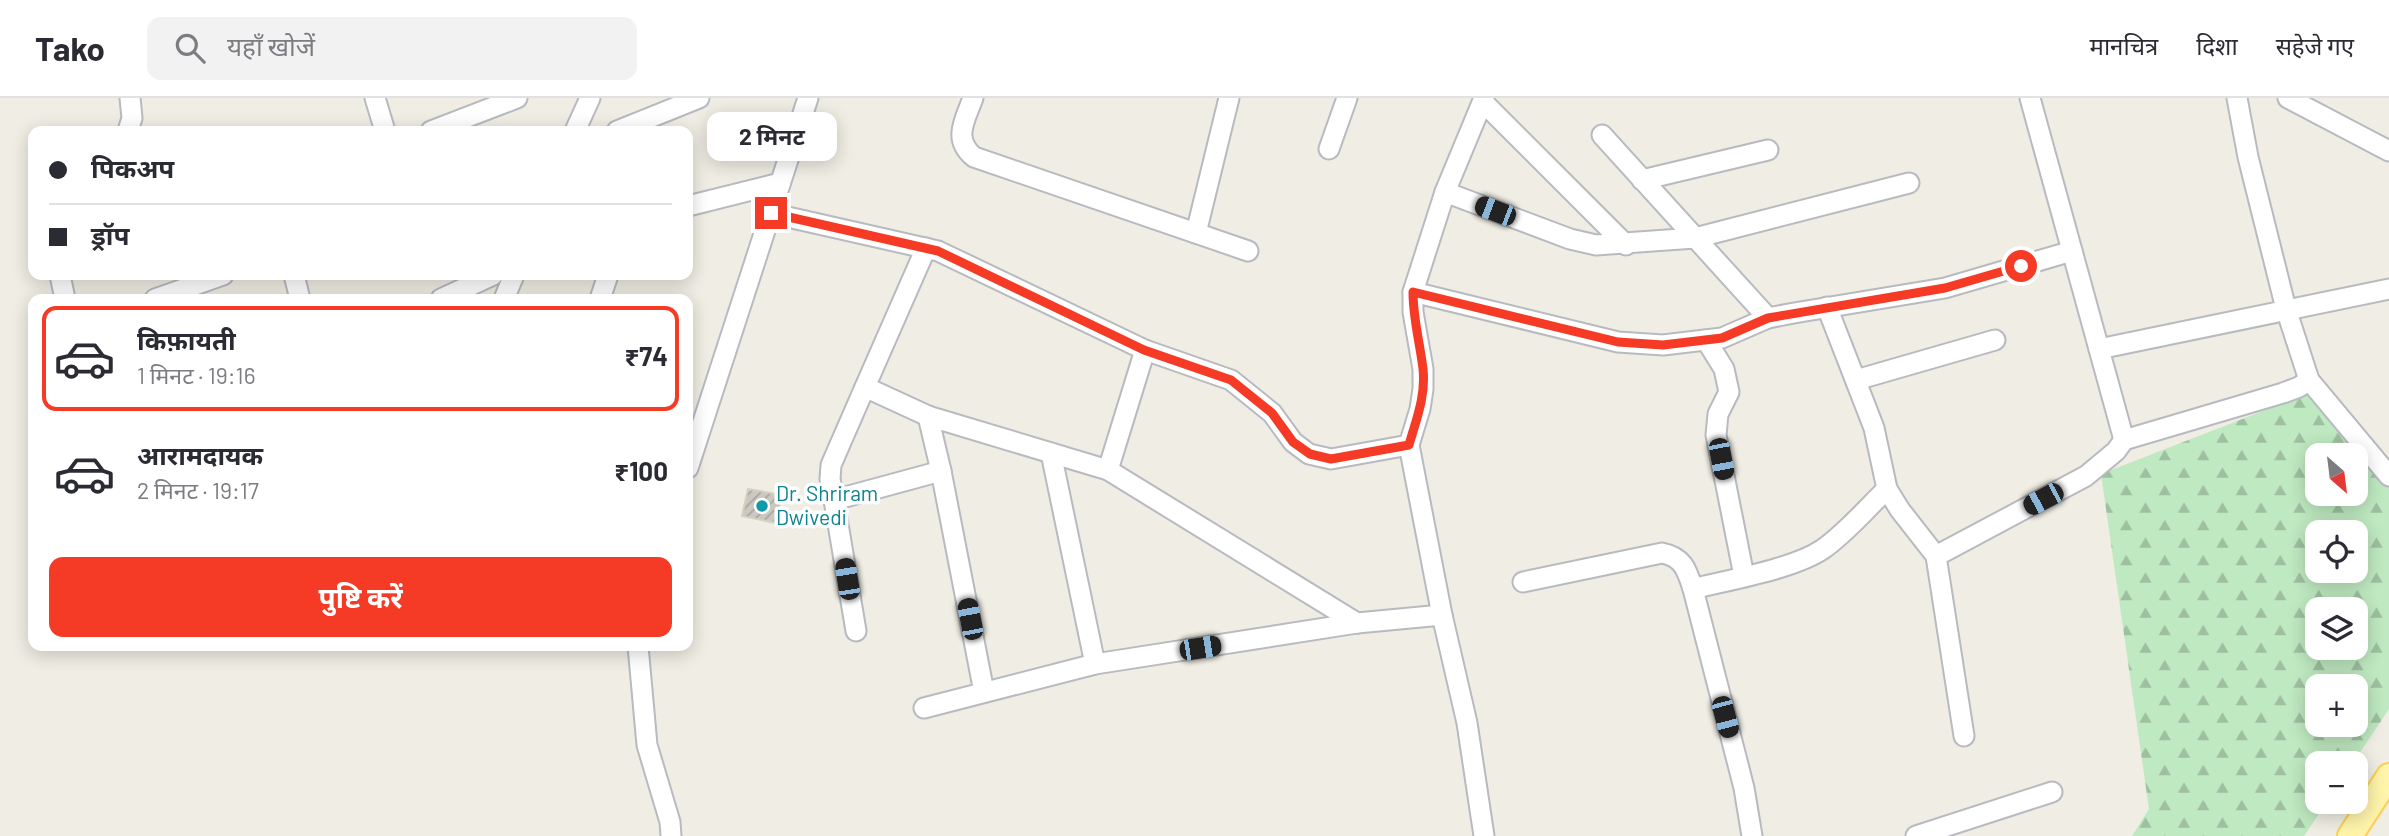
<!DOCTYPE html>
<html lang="hi">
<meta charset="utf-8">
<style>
:root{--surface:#fff;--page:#f2f2f3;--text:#2b2b33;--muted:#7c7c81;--line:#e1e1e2;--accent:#f53b25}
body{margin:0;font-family:Barlow,"Noto Sans Devanagari",sans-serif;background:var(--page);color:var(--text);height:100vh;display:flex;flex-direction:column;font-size:26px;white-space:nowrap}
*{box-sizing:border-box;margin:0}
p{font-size:23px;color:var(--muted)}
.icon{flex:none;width:38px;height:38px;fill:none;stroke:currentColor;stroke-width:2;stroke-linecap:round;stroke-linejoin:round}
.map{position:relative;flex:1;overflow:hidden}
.side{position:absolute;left:28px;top:196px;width:665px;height:357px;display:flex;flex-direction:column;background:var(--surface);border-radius:14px;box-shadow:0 4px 18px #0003}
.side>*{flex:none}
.guide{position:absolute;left:28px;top:28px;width:665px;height:154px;border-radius:14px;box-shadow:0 4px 18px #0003;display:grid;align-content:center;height:154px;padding:0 21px;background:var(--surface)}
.needle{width:46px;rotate:152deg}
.buttons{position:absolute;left:2305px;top:345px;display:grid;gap:14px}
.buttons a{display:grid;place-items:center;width:63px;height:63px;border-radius:14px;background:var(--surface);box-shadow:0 4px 18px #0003;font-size:35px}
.end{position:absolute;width:32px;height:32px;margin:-16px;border:9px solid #f53b25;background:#fff;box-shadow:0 0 0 4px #fff}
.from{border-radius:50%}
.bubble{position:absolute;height:49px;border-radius:14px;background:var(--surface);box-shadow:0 4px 18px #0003;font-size:23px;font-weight:700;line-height:49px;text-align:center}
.car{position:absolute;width:21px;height:42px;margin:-21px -10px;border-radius:9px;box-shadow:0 0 5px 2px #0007;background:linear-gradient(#222 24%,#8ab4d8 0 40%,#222 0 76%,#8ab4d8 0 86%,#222 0)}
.guide b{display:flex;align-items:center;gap:24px;height:66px;font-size:26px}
.guide b+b{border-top:2px solid var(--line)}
.guide i{width:18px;height:18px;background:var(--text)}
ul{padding:12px 0 0;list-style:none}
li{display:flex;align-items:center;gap:21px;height:105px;margin:0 14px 10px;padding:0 7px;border:4px solid transparent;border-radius:14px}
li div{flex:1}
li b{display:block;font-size:26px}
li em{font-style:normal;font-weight:700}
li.selected{border-color:var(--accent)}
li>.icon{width:63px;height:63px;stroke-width:1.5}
.cta{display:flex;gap:14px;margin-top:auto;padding:14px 21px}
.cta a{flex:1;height:80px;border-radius:14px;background:var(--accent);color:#fff;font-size:28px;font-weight:700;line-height:80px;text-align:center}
header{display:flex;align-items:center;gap:42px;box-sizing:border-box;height:98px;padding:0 35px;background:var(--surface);border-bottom:2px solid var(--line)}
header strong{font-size:33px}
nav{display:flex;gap:38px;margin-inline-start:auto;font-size:24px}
.search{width:490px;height:63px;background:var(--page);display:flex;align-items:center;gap:18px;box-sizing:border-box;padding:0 24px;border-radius:14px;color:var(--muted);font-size:26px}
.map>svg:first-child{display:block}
.forest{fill:url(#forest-firs);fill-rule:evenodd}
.building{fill:url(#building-hatch);stroke:#d5d0c2;stroke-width:2}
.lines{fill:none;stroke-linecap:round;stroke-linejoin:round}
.minor-casing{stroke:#b7babf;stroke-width:23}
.major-casing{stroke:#fbd152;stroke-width:28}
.minor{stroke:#fff;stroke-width:19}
.major{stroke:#fff4aa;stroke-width:24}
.route{stroke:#f53b25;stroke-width:9}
.culture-dot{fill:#0f9aa8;stroke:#fff;stroke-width:2.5}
.labels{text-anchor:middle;stroke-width:7;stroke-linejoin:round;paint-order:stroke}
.culture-label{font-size:21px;fill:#0d838f;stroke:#fff;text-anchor:start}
</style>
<header>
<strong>Tako</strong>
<div class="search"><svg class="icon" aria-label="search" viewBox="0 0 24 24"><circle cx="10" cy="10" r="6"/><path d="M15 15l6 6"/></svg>यहाँ खोजें</div>
<nav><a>मानचित्र</a><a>दिशा</a><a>सहेजे गए</a></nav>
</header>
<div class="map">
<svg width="2389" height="738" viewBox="0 0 2389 738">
<defs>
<pattern id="forest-firs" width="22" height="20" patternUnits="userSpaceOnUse" patternTransform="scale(1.75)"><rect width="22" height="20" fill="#bfe9c0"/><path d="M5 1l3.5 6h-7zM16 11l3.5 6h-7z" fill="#9ec0a0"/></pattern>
<pattern id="building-hatch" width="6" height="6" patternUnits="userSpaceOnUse" patternTransform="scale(1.75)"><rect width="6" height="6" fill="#cbc8c1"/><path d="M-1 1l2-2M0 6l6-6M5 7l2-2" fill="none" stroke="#a8a6a1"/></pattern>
</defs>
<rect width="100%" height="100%" fill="#f0ede4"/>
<path class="forest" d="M2317,292l72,97v222l-36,54h-36v39h10l-23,34h-172l17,-27 -48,-335zM2317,357h39v39h-39zM2317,434h39v38h-39zM2317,511h39v39h-39zM2317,588h39v38h-39z"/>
<path class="building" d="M748,391l34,6 -6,28 -34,-7z"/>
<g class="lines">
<g class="minor-casing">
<g id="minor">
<path d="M375,0l10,33"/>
<path d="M973,0c-8,22 -21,41 1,59l274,94"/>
<path d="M2288,0l101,53"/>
<path d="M1483,4l143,143"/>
<path d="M128,33l4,-13 -2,-20"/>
<path d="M431,33l86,-33"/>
<path d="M575,33l15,-33"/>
<path d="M617,33l82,-33"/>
<path d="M1602,37l166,183"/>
<path d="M1329,51l18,-51"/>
<path d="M1642,82l126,-30"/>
<path d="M1445,94l125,47 26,6 99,-7 214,-55"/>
<path d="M688,108l92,-23"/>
<path d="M770,115l168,38 207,99"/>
<path d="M1196,135l33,-135"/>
<path d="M926,150l-61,139 63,29"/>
<path d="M60,177l5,24"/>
<path d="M294,177l6,24"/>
<path d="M1413,194l205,50 45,3 59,-7 46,-20 26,-5 151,-25 127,-37"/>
<path d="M155,201l68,-24"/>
<path d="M441,201l52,-24"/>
<path d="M504,201l10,-24"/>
<path d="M600,201l8,-24"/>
<path d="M1827,209l47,121 13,61 13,21 36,46 28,180"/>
<path d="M1706,242l18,29 5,23 -11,22 -2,21 28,141"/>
<path d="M2099,251l290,-60"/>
<path d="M1856,282l139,-40"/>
<path d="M2309,282l80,96"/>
<path d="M2124,342l159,-47 16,-6 10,-7 -23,-71 -38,-152 -11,-59"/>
<path d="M1409,347l11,-36 3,-20v-20l-10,-57v-20l32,-100 39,-94"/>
<path d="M1051,355l44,211"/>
<path d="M688,370l120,-370"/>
<path d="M1108,372l37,-120 86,30 41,33 21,29 16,12 22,5 78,-14 33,170 25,108 17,113"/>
<path d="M941,373l43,221"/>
<path d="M834,402l-4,-21 1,-14 34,-78"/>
<path d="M1936,458l150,-80 30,-25 8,-11 -94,-342"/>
<path d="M1523,484l139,-29c21,4 25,17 31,36l51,199 8,48"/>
<path d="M1693,491c35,-9 101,-20 130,-40 23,-16 43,-40 64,-60"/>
<path d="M856,533l-22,-131 107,-29 -13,-55 180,54 249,153"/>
<path d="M638,548l9,99 23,77 1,14"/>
<path d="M924,610l171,-44 262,-41 85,-8"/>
<path d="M1916,738l136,-44"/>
</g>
</g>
<g class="major-casing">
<path id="major" d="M2350,738l39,-60"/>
</g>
<use href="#minor" class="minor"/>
<use href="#major" class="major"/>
</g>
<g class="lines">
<path class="route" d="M771,115l167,38 206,99 87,30 41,33 21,29 17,12 21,5 78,-14c7,-25 17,-49 14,-76 -3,-26 -10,-50 -10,-77l205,50 45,3 59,-7 46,-20 177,-30 76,-22"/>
</g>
<circle class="culture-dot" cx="762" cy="408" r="7"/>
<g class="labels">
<g class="culture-label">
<text x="776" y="403">Dr. Shriram<tspan x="776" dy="24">Dwivedi</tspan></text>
</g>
</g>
</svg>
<div class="buttons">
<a><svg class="needle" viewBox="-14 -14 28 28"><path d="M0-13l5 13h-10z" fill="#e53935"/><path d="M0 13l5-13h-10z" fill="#7c7c81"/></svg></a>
<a><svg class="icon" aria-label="locate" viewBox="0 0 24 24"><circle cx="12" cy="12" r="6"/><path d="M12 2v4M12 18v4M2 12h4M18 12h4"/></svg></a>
<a><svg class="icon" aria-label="layers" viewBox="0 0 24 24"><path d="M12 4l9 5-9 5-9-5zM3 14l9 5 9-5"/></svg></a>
<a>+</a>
<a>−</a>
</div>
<i class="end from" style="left:2021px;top:168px"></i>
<i class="end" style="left:771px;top:115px"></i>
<div class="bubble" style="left:707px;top:14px;width:130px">2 मिनट</div>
<i class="car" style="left:1495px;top:113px;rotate:291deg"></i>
<i class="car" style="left:1721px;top:361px;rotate:169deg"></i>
<i class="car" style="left:2043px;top:401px;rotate:242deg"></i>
<i class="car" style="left:847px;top:481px;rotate:351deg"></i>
<i class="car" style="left:970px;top:521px;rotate:349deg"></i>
<i class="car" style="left:1200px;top:550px;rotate:81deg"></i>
<i class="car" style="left:1725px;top:619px;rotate:165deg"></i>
<div class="guide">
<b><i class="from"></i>पिकअप</b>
<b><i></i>ड्रॉप</b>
</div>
<section class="side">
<ul>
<li class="selected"><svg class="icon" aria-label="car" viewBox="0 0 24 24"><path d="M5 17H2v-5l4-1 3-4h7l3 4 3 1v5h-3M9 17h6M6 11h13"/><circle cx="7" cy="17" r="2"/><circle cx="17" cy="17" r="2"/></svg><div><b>किफ़ायती</b><p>1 मिनट · 19:16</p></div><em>₹74</em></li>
<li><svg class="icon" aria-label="car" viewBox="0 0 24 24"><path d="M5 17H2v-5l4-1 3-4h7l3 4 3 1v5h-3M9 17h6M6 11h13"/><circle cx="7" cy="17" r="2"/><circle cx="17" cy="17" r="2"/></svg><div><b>आरामदायक</b><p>2 मिनट · 19:17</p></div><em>₹100</em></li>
</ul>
<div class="cta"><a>पुष्टि करें</a></div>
</section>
</div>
